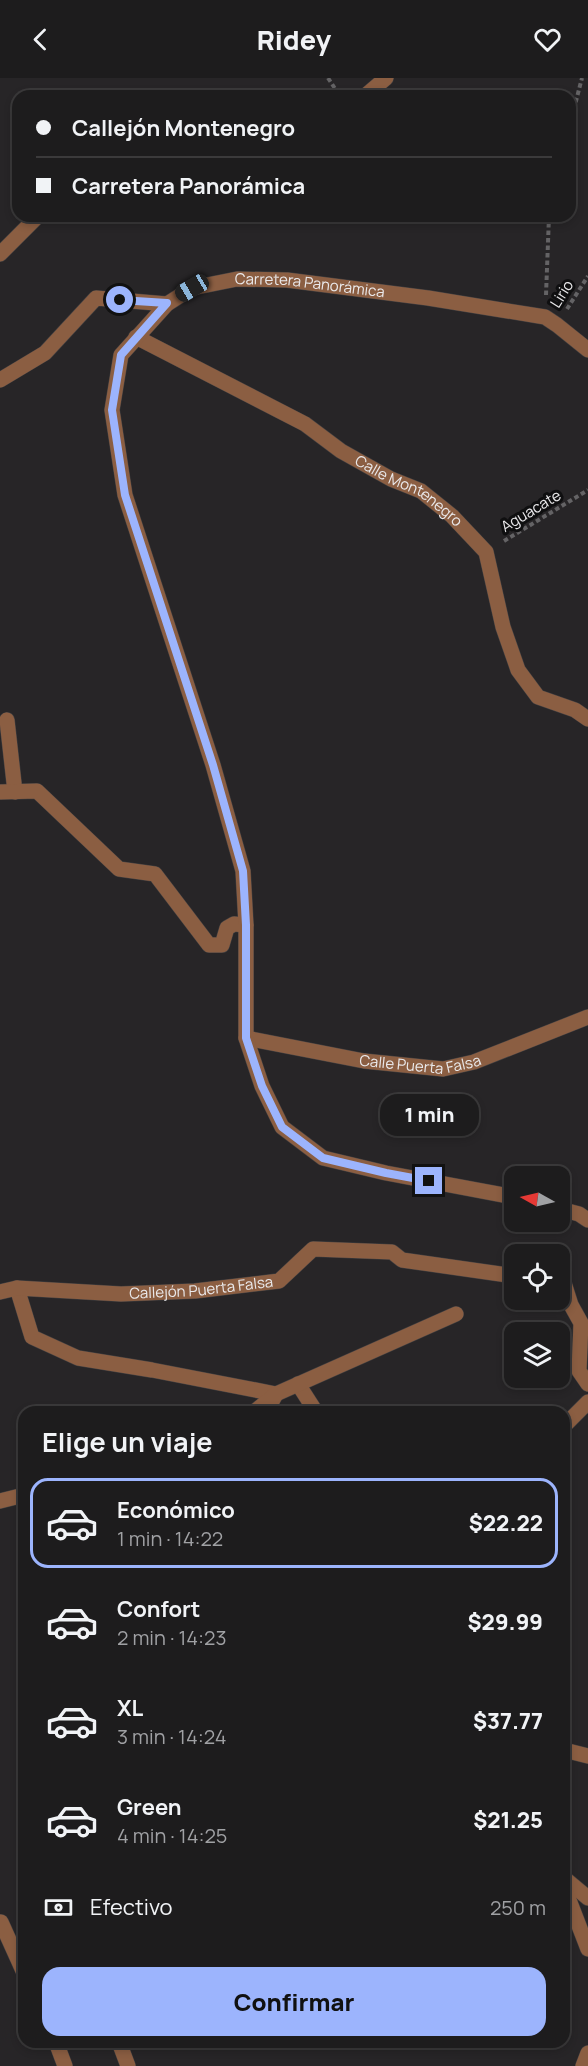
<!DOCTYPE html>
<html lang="es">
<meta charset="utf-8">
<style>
:root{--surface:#1d1c1d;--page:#252526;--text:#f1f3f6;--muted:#a0a1a4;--line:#3b3a3b;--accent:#9cb4fd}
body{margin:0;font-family:Manrope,sans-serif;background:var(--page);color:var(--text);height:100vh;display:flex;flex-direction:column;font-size:22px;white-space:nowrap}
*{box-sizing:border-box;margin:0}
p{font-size:20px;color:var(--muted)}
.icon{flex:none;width:33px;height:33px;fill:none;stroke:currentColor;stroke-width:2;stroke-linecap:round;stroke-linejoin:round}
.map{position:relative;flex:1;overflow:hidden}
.details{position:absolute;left:18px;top:1328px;width:552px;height:642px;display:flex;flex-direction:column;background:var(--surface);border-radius:18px;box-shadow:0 3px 9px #0003,0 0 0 2px var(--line)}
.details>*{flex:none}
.top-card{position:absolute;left:12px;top:12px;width:564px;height:132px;border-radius:18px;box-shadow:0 3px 9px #0003,0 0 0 2px var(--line);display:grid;align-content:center;height:132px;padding:0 24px;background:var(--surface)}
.needle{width:39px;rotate:278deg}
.fabs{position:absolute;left:504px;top:1088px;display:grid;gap:12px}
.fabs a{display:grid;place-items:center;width:66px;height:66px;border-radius:12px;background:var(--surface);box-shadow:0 3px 9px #0003,0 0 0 2px var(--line);font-size:30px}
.end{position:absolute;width:27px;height:27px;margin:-14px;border:8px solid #9cb4fd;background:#111;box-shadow:0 0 0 3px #111}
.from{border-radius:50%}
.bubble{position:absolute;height:42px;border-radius:18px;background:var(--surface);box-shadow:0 3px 9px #0003,0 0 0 2px var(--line);font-size:20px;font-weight:800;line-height:42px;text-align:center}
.car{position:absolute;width:18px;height:36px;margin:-18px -9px;border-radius:8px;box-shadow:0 0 4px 2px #0007;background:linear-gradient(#222 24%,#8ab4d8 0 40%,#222 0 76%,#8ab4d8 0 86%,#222 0)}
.top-card b{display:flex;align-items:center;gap:21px;height:57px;font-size:22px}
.top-card b+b{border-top:2px solid var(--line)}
.top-card i{width:15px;height:15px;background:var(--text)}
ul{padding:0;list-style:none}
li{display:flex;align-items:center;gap:18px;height:90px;margin:0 12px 9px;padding:0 12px;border:3px solid transparent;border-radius:18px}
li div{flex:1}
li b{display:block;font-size:22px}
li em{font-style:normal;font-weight:800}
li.selected{border-color:var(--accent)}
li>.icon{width:54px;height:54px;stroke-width:1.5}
h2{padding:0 24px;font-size:27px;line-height:72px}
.pay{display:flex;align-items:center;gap:15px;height:66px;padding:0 24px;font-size:22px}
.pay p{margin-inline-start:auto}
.cta{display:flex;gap:12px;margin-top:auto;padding:12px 24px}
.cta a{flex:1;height:69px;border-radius:18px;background:var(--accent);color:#111;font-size:24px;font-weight:800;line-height:69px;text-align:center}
header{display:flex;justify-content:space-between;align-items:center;height:78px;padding:0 24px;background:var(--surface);font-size:27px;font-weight:800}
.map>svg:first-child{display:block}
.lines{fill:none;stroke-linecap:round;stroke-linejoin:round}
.minor-casing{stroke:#424042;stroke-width:16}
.path{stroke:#646365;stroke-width:4;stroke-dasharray:4.5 3;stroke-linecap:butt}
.minor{stroke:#8b5e42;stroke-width:15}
.route{stroke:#9cb4fd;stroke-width:8}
.labels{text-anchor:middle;stroke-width:6;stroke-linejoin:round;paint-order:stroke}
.street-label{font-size:15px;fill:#eae9eb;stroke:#0f0f10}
</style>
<header><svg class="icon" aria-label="back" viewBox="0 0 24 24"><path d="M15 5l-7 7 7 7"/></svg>Ridey<svg class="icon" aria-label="heart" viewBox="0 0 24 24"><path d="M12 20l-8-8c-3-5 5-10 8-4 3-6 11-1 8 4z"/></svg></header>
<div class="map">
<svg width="588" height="1988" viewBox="0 0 588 1988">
<rect width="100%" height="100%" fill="#272527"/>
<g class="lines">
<g class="minor-casing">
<g id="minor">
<path d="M365,18l21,-18"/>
<path d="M0,176l38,-38"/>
<path id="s1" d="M136,259l169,87 36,27 50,28 30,12 31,25 34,36 17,75 15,43 20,27 37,13 13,9"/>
<path d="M0,302l45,-27 51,-55 71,6"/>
<path d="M7,642l8,72"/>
<path d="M0,714l37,-1 82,78 36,5 54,71h13l5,-17 7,-4 12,1"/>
<path id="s2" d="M246,960l118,23 79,8 31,-7 114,-45"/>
<path id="s3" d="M514,1119l-128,-24 -63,-15 -41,-31 -20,-41 -16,-48v-113l-3,-54 -30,-106 -88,-270 -13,-85 9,-55 46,-51 25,-16 45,-9 50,1 141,18 117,19 12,8 31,25"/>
<path d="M560,1131l19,5 9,6"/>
<path d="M560,1205h4l7,22 10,18 -2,48 9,13"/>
<path d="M17,1210l15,49 46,21 74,12 124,24 -10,18"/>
<path id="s4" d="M0,1214l17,-4 104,6 74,-3 84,-10 34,-32 79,3 10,8 112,16"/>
<path d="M298,1306l18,28"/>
<path d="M254,1334l22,-18 180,-80"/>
<path d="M564,1348l24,-24"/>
<path d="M0,1423l24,-6"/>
<path d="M564,1672l24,6"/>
<path d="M564,1800l24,20"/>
<path d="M564,1809l24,62"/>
<path d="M1,1844l23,51"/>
<path d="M56,1964l9,24"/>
<path d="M119,1964l9,24"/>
<path d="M583,1988l5,-13"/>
</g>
</g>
<g class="path">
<path d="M328,0l12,18"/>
<path d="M570,46l12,-46"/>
<path d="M546,217l3,-79"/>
<path d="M567,231l21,-33"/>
<path d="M504,463l84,-51"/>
</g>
<use href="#minor" class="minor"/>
</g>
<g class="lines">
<path class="route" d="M120,222l47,3 -46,52 -9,55 13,85 88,270 30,106 3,54v113l16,48 20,41 41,31 63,15 43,8"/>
</g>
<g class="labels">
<g class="street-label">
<text dy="5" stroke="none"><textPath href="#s3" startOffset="1263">Carretera Panorámica</textPath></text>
<text transform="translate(562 216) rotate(-58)" y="5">Lirio</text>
<text dy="5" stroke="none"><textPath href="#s1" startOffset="314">Calle Montenegro</textPath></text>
<text transform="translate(531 433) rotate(-31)" y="5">Aguacate</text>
<text dy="5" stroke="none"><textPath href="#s2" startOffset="177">Calle Puerta Falsa</textPath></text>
<text dy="5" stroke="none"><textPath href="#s4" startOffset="202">Callejón Puerta Falsa</textPath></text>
</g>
</g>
</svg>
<div class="fabs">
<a><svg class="needle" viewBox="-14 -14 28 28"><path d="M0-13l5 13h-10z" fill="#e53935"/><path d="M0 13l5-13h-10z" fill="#a0a1a4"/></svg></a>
<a><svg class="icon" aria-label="locate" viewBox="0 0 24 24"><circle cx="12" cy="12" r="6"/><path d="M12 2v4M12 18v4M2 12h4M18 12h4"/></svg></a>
<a><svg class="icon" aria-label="layers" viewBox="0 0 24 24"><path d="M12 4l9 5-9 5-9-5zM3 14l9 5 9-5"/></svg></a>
</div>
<i class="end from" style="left:120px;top:222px"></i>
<i class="end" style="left:429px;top:1103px"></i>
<div class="bubble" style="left:380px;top:1016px;width:99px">1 min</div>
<i class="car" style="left:192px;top:210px;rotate:240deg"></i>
<div class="top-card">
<b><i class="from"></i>Callejón Montenegro</b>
<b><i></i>Carretera Panorámica</b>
</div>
<section class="details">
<h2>Elige un viaje</h2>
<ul>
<li class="selected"><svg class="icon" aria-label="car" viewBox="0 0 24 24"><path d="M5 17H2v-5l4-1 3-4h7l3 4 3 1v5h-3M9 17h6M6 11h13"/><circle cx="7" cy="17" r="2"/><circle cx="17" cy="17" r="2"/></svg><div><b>Económico</b><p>1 min · 14:22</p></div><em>$22.22</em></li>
<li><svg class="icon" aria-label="car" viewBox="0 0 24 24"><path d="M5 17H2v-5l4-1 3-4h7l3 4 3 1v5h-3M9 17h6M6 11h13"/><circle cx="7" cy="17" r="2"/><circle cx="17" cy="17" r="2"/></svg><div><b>Confort</b><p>2 min · 14:23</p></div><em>$29.99</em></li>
<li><svg class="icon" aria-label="car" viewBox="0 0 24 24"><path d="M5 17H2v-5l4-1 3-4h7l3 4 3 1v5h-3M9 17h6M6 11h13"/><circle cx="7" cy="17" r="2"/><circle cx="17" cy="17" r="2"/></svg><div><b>XL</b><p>3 min · 14:24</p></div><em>$37.77</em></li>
<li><svg class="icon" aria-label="car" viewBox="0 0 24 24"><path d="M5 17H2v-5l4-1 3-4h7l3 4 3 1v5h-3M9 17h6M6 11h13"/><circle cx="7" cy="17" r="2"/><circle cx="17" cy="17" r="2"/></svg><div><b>Green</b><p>4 min · 14:25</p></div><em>$21.25</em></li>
</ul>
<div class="pay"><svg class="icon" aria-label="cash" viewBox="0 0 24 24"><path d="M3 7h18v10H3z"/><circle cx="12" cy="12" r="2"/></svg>Efectivo<p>250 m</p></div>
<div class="cta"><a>Confirmar</a></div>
</section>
</div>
